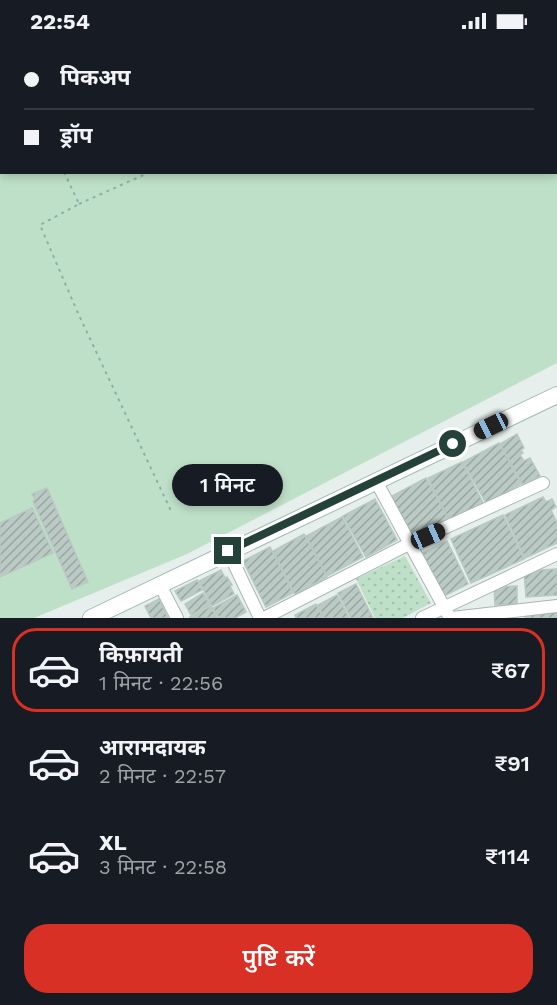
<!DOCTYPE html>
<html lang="hi">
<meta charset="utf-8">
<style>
:root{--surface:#171b24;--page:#242831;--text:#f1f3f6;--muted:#9ea1a6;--line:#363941;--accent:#d93025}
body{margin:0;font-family:"Work Sans","Noto Sans Devanagari",sans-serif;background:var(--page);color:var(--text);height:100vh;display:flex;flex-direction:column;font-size:22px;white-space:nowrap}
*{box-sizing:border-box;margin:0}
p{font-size:20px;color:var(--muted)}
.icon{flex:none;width:33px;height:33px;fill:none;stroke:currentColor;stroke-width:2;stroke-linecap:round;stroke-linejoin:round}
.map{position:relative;height:576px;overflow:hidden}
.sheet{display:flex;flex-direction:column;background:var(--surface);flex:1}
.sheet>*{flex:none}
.banner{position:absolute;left:0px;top:0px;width:558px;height:132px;box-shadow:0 3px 9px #0003;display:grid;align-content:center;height:132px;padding:0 24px;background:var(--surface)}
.end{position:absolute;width:27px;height:27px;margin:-14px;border:8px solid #24423a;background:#fff;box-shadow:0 0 0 3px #fff}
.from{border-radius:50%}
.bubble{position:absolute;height:42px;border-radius:21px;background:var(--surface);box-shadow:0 3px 9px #0003;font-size:20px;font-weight:600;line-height:42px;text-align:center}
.car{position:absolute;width:18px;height:36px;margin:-18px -9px;border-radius:8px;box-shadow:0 0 4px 2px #0007;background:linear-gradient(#222 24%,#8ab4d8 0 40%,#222 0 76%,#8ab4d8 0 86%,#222 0)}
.banner b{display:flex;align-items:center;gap:21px;height:57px;font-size:22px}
.banner b+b{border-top:2px solid var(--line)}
.banner i{width:15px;height:15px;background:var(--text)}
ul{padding:10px 0 0;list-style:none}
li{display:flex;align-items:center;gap:18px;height:84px;margin:0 12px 9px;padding:0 12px;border:3px solid transparent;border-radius:24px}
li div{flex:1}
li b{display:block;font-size:22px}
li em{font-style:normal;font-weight:600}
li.selected{border-color:var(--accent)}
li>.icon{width:54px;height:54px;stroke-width:1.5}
.action{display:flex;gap:12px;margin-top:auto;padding:12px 24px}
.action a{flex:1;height:69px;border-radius:24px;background:var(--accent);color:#fff;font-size:24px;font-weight:600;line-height:69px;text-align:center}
.status{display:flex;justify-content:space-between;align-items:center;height:42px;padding:0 30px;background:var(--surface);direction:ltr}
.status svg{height:16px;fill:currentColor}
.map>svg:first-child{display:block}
.grass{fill:#bfe0c8;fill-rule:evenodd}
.park{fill:url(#park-dots)}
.building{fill:url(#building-hatch);stroke:#b8c9c2;stroke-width:1.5}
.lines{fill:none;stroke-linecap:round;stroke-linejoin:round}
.street-casing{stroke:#a8b8b2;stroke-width:14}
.secondary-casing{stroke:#a4bbb3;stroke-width:18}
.path{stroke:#86b3a5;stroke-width:2;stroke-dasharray:3 4.5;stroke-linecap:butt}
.street{stroke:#fff;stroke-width:12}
.secondary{stroke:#fff;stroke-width:16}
.route{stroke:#24423a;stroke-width:8}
</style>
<div class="status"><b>22:54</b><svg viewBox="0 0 49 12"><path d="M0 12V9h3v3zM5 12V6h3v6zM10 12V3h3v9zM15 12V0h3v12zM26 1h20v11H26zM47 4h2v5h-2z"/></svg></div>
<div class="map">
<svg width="557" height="576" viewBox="0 0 557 576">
<defs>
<pattern id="park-dots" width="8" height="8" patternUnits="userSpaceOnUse" patternTransform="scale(1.5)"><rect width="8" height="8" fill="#bfe0c8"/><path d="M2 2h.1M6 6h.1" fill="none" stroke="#a4c1ad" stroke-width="1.8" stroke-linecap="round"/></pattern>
<pattern id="building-hatch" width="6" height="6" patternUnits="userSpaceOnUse" patternTransform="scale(1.5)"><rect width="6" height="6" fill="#bbcac4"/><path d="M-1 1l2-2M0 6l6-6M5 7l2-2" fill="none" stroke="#98a6a0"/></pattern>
</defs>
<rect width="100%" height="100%" fill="#e6efeb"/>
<path class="grass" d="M0,0h557v321l-370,191 -153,64h-34zM2,2h554v128h-554z"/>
<path class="park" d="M405,514l26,47 -28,15h-28l-19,-39z"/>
<g class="building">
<path d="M517,392l7,14 -3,2 2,3 -3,2 4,6 6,-3 10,18 -17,9 -23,-41z"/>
<path d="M499,401l22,41 -35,19 -23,-41z"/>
<path d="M462,420l21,41 -34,17 -21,-42z"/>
<path d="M426,436l23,42 -37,19 -22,-42z"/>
<path d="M47,446l41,94 -16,7 -39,-88 2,-1 -3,-6z"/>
<path d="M543,455l3,5 6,-3 4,8 -5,3 5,11 1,-1v23l-32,15 -20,-43z"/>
<path d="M375,457l22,41 -31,17 -23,-41z"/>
<path d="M32,466l21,45 -53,24v-54z"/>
<path d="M503,473l21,44 -53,24 -20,-44z"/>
<path d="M342,475l21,40 -36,19 -21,-40z"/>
<path d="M304,492l23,43 -32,17 -22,-43z"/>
<path d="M447,499l21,43 -26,13 -22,-43z"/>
<path d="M270,505l23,46 -27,14 -23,-46z"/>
<path d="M557,527v26l-31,2 -2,-26z"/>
<path d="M221,528l4,8 2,-1 5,8 -2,1 4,8 -22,12 -13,-25z"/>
<path d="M197,538l5,10 -21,11 -6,-10z"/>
<path d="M356,542l17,34h-22l-13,-25z"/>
<path d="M517,544v19h-22l-1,-18z"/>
<path d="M203,551l7,12 -19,10 -6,-11z"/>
<path d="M237,553l9,17 -11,6h-16l-6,-10z"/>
<path d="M337,553l12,23h-25l-6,-13z"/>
<path d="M159,557l9,19h-17l-6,-12z"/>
<path d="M316,562l7,14h-27l-1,-3z"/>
<path d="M211,564l6,12h-26l-1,-1z"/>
<path d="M556,568l1,8h-32v-6z"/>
</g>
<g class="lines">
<g class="street-casing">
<g id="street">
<path d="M376,439l74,137"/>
<path d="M228,509l32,67"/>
<path d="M160,543l17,33"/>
<path d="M264,576l145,-74 134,-61"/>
<path d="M422,576l135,-64"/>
<path d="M452,576l105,-12"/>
</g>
</g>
<g class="secondary-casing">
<path id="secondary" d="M91,576l466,-223"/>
</g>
<g class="path">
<path d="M4,0l1,2"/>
<path d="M440,2l3,-2"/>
<path d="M64,130l15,32 -39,21 37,86 95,202"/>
<path d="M79,162l71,-32"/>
</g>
<use href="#street" class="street"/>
<use href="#secondary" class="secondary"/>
</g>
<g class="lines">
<path class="route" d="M228,509l225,-107"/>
</g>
</svg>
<i class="end from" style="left:453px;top:402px"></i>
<i class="end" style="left:228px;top:509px"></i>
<div class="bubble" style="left:172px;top:422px;width:111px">1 मिनट</div>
<i class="car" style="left:491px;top:384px;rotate:244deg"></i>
<i class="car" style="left:428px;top:494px;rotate:66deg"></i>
<div class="banner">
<b><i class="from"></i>पिकअप</b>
<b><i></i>ड्रॉप</b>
</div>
</div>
<section class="sheet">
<ul>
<li class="selected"><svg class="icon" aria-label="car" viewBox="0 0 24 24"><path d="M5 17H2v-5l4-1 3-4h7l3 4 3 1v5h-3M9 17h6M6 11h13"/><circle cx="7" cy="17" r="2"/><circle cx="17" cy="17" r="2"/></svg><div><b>किफ़ायती</b><p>1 मिनट · 22:56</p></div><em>₹67</em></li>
<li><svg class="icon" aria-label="car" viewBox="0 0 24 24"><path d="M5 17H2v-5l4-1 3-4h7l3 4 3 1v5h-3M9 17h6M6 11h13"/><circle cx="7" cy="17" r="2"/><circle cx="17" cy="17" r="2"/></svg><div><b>आरामदायक</b><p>2 मिनट · 22:57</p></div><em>₹91</em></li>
<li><svg class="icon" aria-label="car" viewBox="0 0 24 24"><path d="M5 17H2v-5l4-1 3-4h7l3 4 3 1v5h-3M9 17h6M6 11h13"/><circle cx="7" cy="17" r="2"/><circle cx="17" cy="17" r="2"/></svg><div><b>XL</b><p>3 मिनट · 22:58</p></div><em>₹114</em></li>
</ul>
<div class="action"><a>पुष्टि करें</a></div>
</section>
